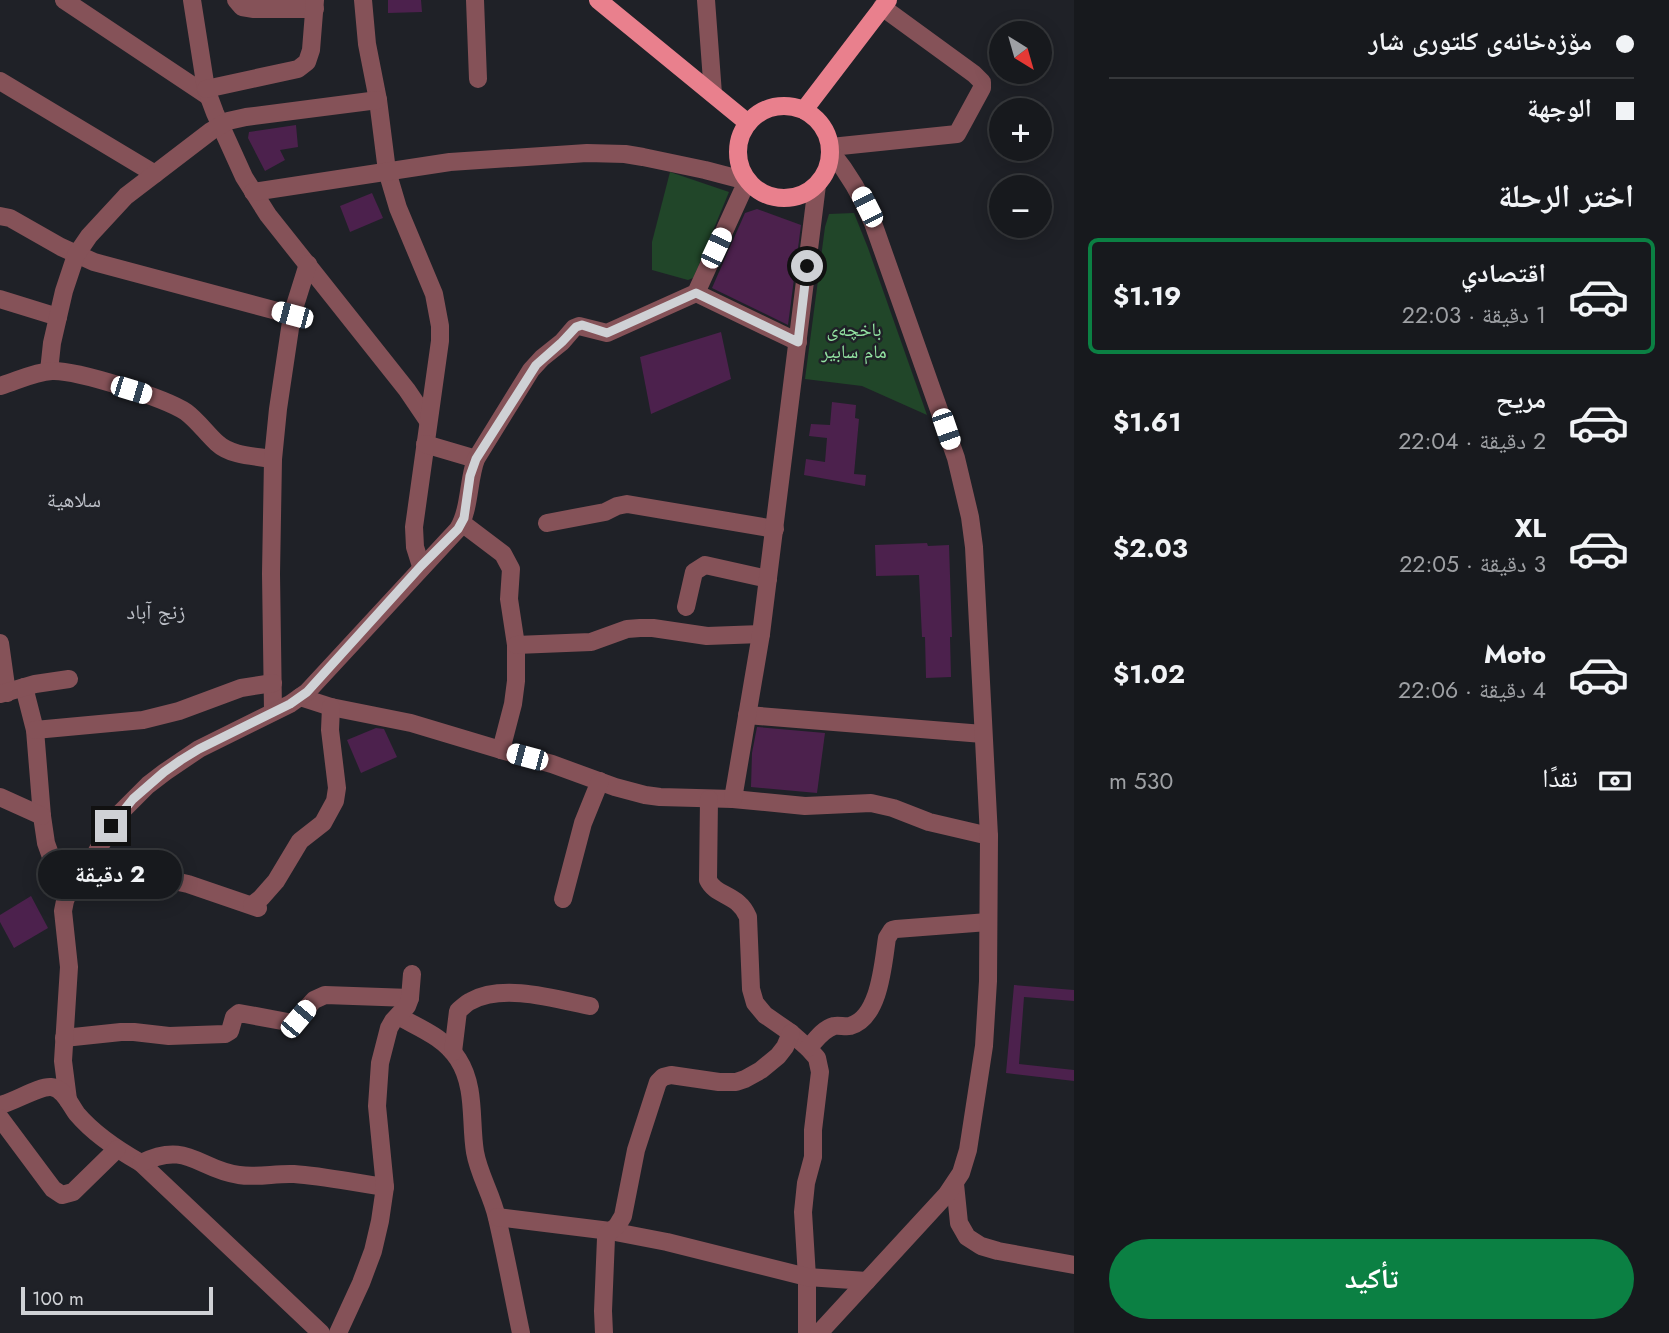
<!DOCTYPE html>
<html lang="ar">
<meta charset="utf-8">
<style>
:root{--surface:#17191d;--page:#24262a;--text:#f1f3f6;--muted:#9ea0a4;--line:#36383b;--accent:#0b8043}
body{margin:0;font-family:Jost,"Noto Naskh Arabic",sans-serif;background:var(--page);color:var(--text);direction:rtl;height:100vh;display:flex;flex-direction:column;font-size:26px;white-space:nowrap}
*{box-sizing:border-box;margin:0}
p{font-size:23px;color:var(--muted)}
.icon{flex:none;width:38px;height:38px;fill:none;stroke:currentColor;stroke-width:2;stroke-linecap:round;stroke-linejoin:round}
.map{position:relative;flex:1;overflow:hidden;direction:ltr}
.panel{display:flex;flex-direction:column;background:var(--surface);width:595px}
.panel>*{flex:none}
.guide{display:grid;align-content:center;height:154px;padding:0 35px;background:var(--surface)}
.needle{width:46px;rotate:143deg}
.tools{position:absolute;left:989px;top:21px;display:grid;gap:14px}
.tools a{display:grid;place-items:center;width:63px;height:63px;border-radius:50%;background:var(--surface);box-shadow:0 4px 18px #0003,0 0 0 2px var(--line);font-size:35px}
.scale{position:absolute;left:21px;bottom:18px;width:192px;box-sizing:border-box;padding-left:7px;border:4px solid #cfd1d5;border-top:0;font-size:19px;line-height:24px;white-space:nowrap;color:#cfd1d5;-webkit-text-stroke:5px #1f2127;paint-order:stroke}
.end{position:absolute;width:32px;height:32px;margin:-16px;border:9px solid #cfd1d5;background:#111;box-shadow:0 0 0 4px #111}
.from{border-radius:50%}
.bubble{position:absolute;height:49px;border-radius:24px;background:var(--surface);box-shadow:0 4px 18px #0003,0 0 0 2px var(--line);font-size:23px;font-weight:700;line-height:49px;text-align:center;direction:rtl}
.car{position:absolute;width:21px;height:42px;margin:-21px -10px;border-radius:9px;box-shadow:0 0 5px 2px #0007;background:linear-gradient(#fff 24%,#345 0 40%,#fff 0 76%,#345 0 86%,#fff 0)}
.guide b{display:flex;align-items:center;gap:24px;height:66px;font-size:26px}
.guide b+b{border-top:2px solid var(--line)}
.guide i{width:18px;height:18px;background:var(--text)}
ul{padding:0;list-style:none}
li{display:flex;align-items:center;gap:21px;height:116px;margin:0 14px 10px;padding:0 21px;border:4px solid transparent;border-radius:10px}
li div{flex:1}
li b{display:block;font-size:26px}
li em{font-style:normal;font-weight:700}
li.current{border-color:var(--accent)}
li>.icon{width:63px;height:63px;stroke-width:1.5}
h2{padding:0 35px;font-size:32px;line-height:84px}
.pay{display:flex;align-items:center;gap:18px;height:77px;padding:0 35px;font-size:26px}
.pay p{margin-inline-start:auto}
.button{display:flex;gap:14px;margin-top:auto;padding:14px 35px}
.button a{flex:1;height:80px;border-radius:42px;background:var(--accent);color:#fff;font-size:28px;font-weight:700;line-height:80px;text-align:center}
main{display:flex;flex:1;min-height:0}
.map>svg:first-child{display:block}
.green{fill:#214629}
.building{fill:#4c214d}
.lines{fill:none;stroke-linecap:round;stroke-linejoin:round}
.minor{stroke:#855258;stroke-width:18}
.major{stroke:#e9808d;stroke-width:18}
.route{stroke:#cfd1d5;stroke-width:9}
.labels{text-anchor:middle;stroke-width:5;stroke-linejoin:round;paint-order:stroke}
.park-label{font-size:19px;fill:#94e5a3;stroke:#1f2127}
.neighbourhood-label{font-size:21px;fill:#bdc0c8;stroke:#1f2127}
</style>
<main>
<section class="panel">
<div class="guide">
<b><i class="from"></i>مۆزەخانەی کلتوری شار</b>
<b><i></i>الوجهة</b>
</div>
<h2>اختر الرحلة</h2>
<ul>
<li class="current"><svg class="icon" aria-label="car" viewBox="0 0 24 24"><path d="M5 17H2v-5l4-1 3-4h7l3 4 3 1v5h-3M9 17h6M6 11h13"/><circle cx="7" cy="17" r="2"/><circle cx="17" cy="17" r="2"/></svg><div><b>اقتصادي</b><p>1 دقيقة · 22:03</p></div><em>$1.19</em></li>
<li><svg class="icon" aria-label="car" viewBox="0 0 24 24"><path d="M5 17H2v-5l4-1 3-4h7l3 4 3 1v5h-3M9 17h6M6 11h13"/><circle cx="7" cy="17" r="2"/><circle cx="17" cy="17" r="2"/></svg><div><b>مريح</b><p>2 دقيقة · 22:04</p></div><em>$1.61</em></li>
<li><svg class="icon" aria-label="car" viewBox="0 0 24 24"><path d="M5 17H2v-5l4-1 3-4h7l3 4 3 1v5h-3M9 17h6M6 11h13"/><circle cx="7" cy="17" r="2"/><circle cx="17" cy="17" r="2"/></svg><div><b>XL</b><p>3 دقيقة · 22:05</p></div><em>$2.03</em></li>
<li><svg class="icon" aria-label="car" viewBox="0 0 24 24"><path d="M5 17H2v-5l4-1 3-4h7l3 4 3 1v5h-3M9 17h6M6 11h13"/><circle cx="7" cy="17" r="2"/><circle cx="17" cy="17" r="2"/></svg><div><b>Moto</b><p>4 دقيقة · 22:06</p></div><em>$1.02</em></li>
</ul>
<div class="pay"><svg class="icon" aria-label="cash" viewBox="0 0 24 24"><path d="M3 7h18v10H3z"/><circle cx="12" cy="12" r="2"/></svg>نقدًا<p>530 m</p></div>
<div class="button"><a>تأكيد</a></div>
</section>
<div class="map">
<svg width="1074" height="1333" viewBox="0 0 1074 1333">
<rect width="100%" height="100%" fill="#1f2127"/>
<g class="green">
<path d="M670,172l59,20 -34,82 -2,4 -5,2 -36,-10v-28z"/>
<path d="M854,213l14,35 59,167 -65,-29 -57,-7 20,-152 4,-13z"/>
</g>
<g class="building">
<path d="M388,0h33l1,12 -34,1z"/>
<path d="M296,125l2,22 -18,3 5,10 -20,11 -17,-33 1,-6z"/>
<path d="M372,193l11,25 -33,14 -10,-26z"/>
<path d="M757,209l44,16 -13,100 -76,-37 33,-75z"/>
<path d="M721,332l10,47 -80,35 -11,-57z"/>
<path d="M832,402l24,3 -1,13 4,1 -5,55 12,1 -1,11 -61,-11 2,-16 19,3 2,-24 -18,-2 2,-12 19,1z"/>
<path d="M927,543l1,3 21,-1 3,92h-2l1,40 -25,1 -1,-41h-3l-3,-62 -43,1 -1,-31z"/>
<path d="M757,727l68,6 -8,60 -66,-6 1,-34z"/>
<path d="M376,728l8,1 13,28 -36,16 -14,-33z"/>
<path d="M31,896l17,32 -34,20 -14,-26v-7z"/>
<path d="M1014,985l60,5v11l-50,-4 -5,67 55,6v11l-68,-8z"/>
</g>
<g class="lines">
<g class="minor">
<path d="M64,0l144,96"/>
<path d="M192,0l14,89 9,24 29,64 24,38 139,175 21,31"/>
<path d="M236,0l6,7 12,2h61"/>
<path d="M363,0l4,44 11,56 9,71 11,37 36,86 6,32v15l-26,186 1,20 6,19"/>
<path d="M475,0l3,79"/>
<path d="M706,0l7,94"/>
<path d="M0,81l155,93"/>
<path d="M206,89l92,-20 9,-7 4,-12 4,-50"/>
<path d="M831,147l126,-13 25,-46v-6l-8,-8 -92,-67"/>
<path d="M0,216l10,2 51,29 33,15 198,53"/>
<path d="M696,293l102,49"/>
<path d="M0,299l58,18"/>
<path d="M49,371l3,-28 12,-52 12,-36 13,-19 37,-40 85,-65 17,-10 18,-4 132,-17"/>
<path d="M0,386c17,-5 34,-14 52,-15 25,-1 113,27 134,41 12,9 20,21 31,31 14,13 37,13 56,16"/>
<path d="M425,444l51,15"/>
<path d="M462,523l41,31 8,15 -2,30 7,46v36l-3,23 -12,46"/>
<path d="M547,523l58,-11 12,-6 10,-2 148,25"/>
<path d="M686,607l8,-35 11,-7 63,14"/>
<path d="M0,643l7,50"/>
<path d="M516,645l75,-3 36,-13 13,-1h13l54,8 54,-2"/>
<path d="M24,687l11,43 7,86 4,27 9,25 13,24"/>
<path d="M0,694l35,-10 34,-5"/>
<path d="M300,697l31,10 80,16 90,27 51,14 63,23 30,8 15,2 73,2 72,7 66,-3 22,5 36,14 60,14"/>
<path d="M273,711l-2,-137 2,-115 5,-50 14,-94 16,-51"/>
<path d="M747,715l236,19"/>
<path d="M35,730l108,-10 36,-9 62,-23 32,-5"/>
<path d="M0,797l42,19"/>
<path d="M709,799l-1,81c8,17 30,13 40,37l3,72 4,14 10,12 26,18 17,15 9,10 3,14 -7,58v27l-7,26 -3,29 4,65v56"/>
<path d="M733,799l28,-165 56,-449"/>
<path d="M85,869l18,6 35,6h36l14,3 70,24"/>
<path d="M563,899l20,-76 17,-42"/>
<path d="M252,905l9,-7 15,-17 24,-40 23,-18 12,-22 2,-13 -7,-58 1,-23"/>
<path d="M398,1016c21,12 46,21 60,43 18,28 12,62 17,93 4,23 17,43 22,66 9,38 16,77 24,115"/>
<path d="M64,1038l57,-6h13l35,4 56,-2 5,-3 4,-14 5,-4 54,10 21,-23 11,-5 85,3"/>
<path d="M808,1048c8,-8 15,-19 26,-22 5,-1 11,1 16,0 30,-8 33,-63 37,-88l5,-8 4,-1 92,-7"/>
<path d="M453,1052l5,-41c4,-3 8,-8 13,-10 32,-18 85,-2 119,5"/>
<path d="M68,1100l-5,-39 6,-94 -6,-56 2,-10 7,-18 19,-21 26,-46 31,-31 17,-13 34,-23 91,-45 17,-12 151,-163c12,-19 10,-49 18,-70l55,-89 11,-12 20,-16 12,-14 5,-2 28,7 89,-40 51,-112 -42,-11 -62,-13 -18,-3 -38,-1 -137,9 -197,30"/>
<path d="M0,1105c14,-3 39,-19 51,-18 13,1 19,18 26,27 17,20 41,36 64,49l180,170"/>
<path d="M0,1118l53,71 9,6 11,-3 44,-43"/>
<path d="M141,1163c47,-23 58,7 98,12 18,3 37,-2 55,-1 30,2 61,9 91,13"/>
<path d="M955,1184l4,39 8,14 14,9 17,5 76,14"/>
<path d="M497,1217l113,14 57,11 140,35 60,4"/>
<path d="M338,1333l23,-50 12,-32 7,-30 5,-34 -8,-81 3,-43 9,-35 4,-7 14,-15 3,-8 2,-24"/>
<path d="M604,1333l-1,-22 3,-73 2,-5 9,-7 6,-10 13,-66 22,-68 5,-5 8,-2 48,7h17l9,-3 16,-9 17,-14 7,-9 6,-14"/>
<path d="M819,1333l128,-139 14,-21 7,-23 16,-104 4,-65 1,-145 -15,-289 -4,-30 -14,-59 -83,-235c-11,-27 -24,-49 -42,-71"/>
</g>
<g class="major">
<path d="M598,0l150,123"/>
<circle cx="784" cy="152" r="46"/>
<path d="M804,110l84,-110"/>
</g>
</g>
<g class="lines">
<path class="route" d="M111,826l22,-27 31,-27 17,-12 18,-11 91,-45 17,-12 114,-126 37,-37 6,-11 6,-42 6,-17 60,-94 26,-23 14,-15 6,-2 25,8 89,-40 102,49 9,-76"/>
</g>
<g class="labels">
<g class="park-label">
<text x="854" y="336">باخچەی<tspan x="854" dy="22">مام سابیر</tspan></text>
</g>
<g class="neighbourhood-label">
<text x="74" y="507">سلاهية</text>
<text x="156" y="619">زنج آباد</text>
</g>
</g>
</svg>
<div class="tools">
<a><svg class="needle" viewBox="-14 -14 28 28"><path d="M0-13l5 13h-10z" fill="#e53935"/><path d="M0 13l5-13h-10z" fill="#9ea0a4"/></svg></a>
<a>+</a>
<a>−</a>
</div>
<div class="scale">100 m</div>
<i class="end from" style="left:807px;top:266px"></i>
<i class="end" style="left:111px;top:826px"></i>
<div class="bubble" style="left:38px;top:850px;width:144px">2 دقيقة</div>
<i class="car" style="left:867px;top:207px;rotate:333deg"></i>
<i class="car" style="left:716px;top:248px;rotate:25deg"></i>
<i class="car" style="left:292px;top:315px;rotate:285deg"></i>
<i class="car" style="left:131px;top:390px;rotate:107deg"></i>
<i class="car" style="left:946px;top:429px;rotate:161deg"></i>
<i class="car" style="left:527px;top:757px;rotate:285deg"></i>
<i class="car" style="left:298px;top:1019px;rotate:40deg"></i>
</div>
</main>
